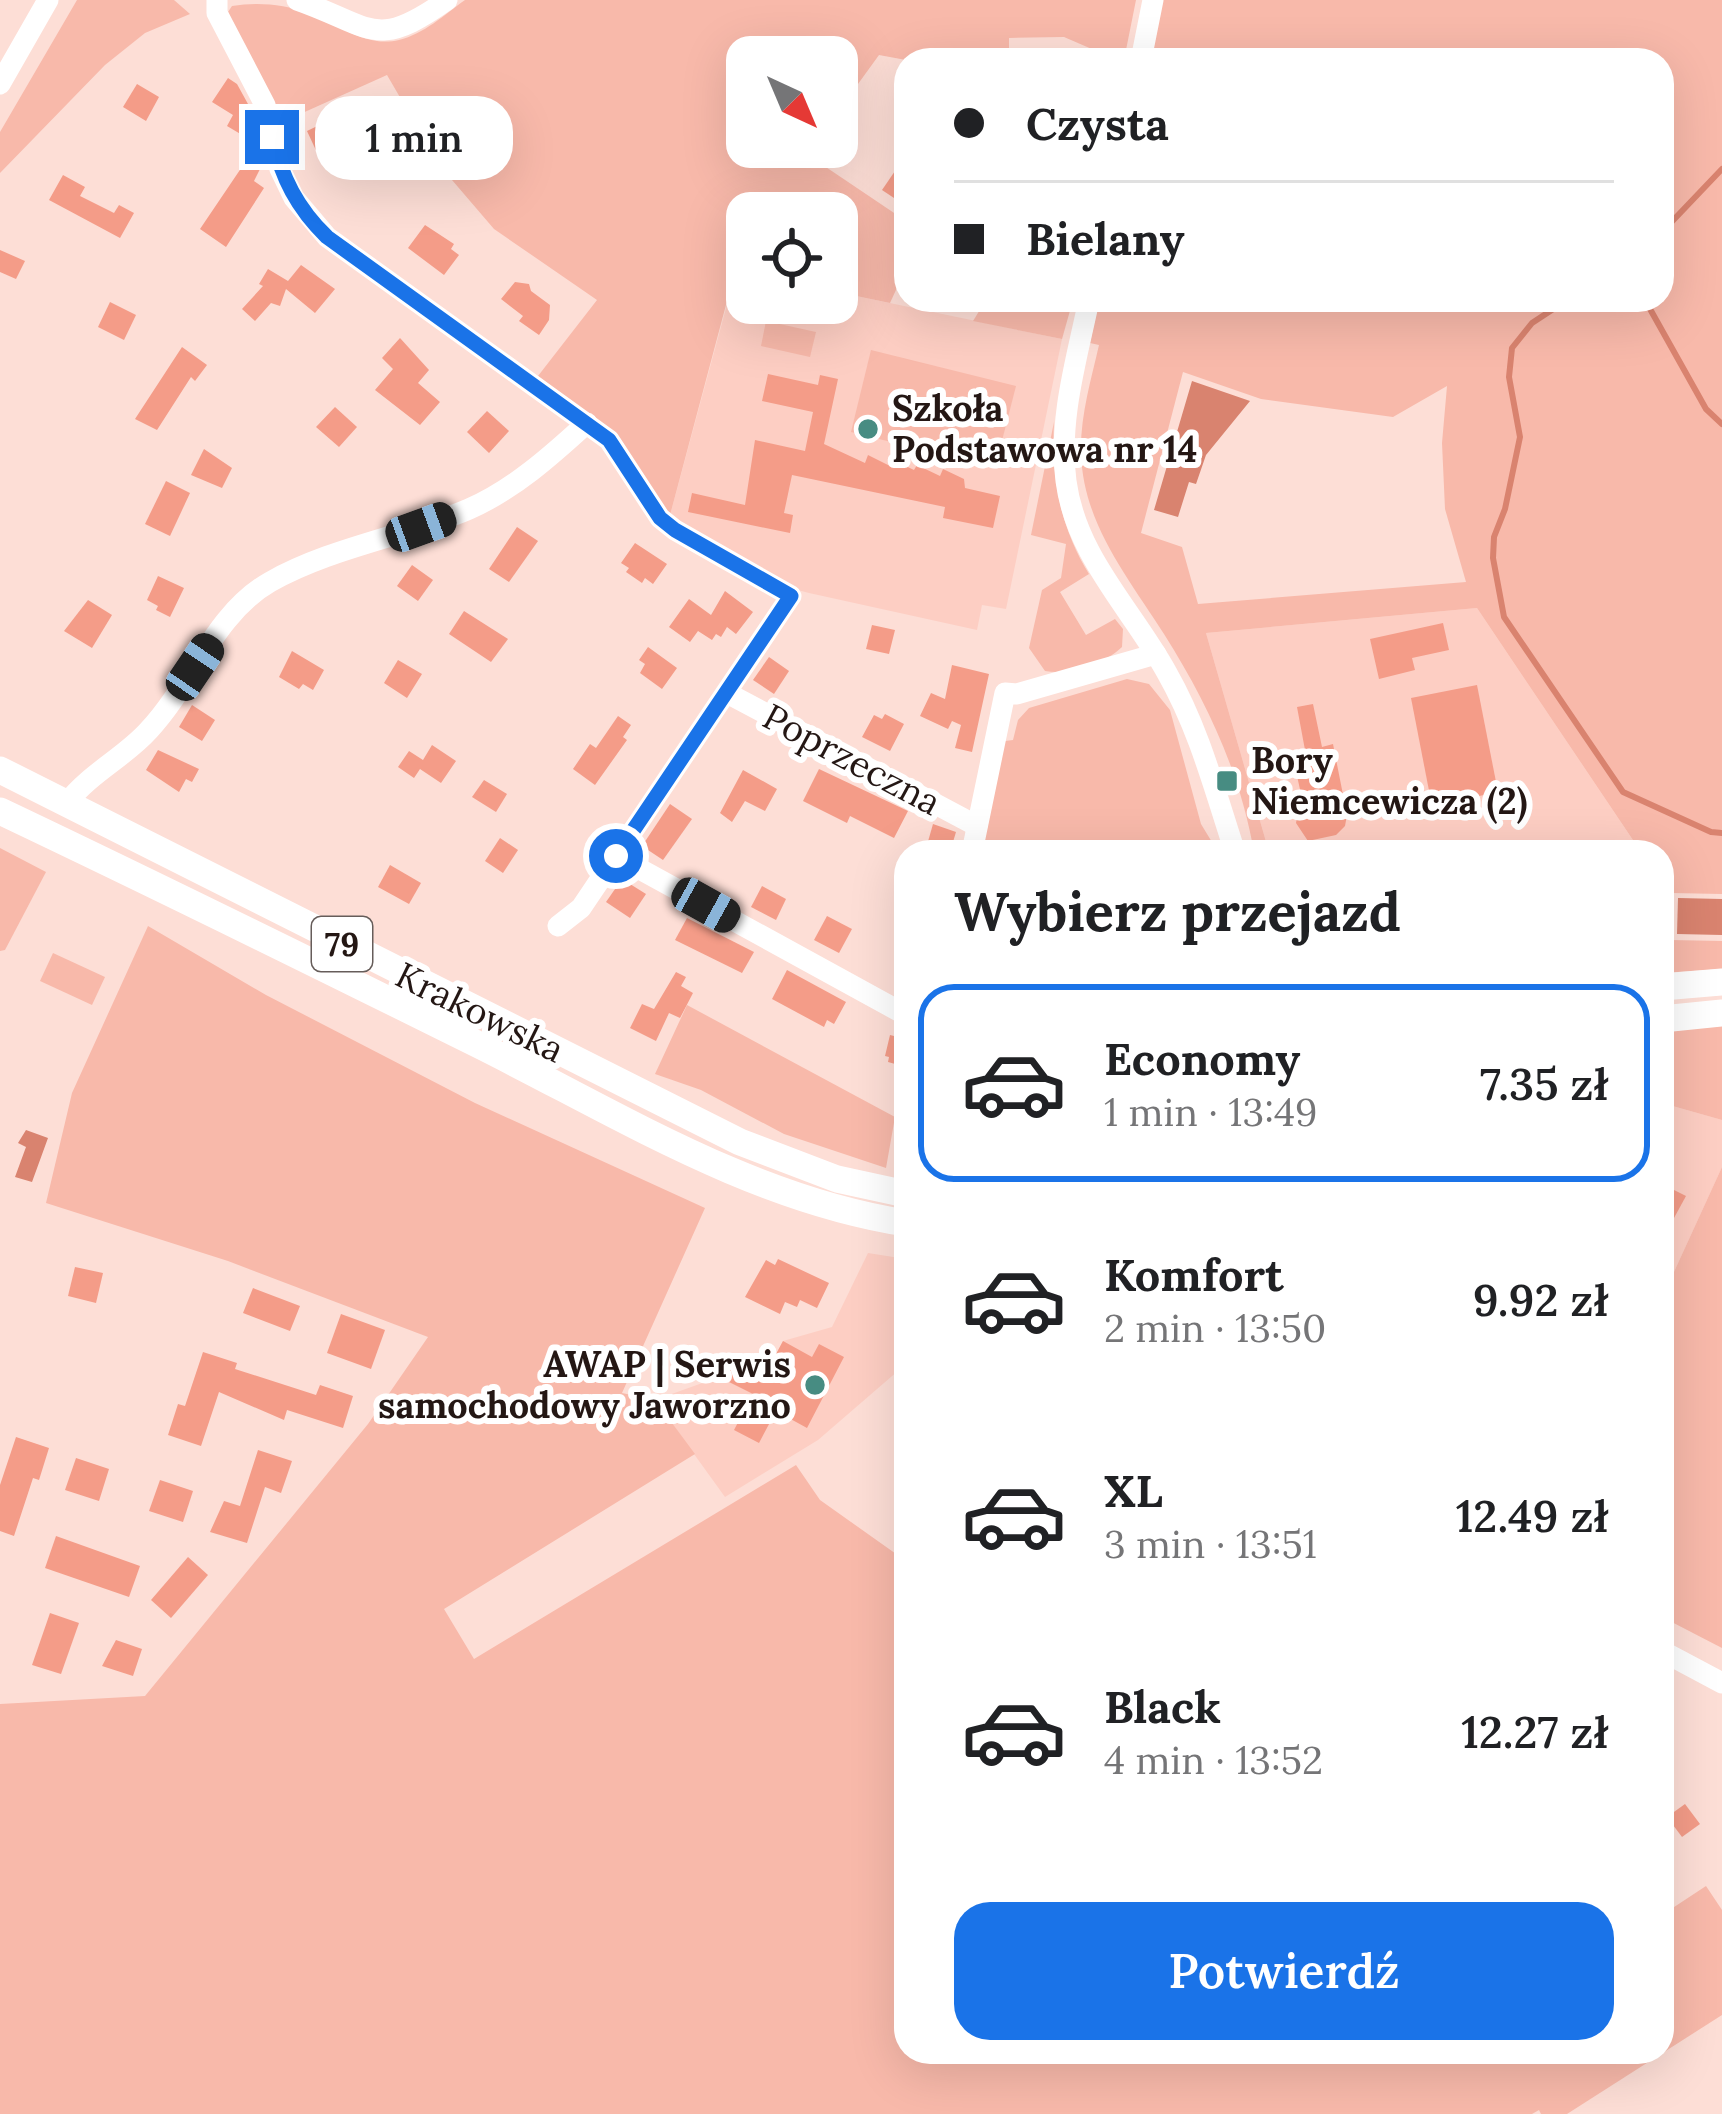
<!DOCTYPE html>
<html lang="pl">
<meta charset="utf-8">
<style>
:root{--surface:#fff;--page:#f6f6f6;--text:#202124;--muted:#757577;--line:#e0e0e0;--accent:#1a73e8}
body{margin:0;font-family:Lora,serif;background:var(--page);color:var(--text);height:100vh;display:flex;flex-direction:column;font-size:45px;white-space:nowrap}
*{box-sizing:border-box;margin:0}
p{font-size:39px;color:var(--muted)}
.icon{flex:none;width:66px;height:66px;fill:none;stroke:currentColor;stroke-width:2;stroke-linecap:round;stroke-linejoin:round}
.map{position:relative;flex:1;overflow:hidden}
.sheet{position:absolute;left:894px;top:840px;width:780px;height:1224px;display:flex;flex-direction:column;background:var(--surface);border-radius:36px;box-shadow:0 12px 48px #0002}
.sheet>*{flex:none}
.banner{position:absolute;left:894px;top:48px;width:780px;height:264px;border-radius:36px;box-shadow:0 12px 48px #0002;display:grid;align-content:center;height:264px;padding:0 60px;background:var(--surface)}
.needle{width:78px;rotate:136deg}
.tools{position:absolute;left:726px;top:36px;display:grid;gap:24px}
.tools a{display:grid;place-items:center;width:132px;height:132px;border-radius:24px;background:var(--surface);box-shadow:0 12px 48px #0002;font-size:60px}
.end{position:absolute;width:54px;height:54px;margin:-27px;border:15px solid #1a73e8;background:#fff;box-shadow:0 0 0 6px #fff}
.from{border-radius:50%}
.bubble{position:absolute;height:84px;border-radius:36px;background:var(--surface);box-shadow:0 12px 48px #0002;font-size:39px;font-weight:600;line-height:84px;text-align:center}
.car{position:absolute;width:36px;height:72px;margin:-36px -18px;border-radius:15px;box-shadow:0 0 9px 3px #0007;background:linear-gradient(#222 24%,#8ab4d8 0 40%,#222 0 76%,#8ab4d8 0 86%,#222 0)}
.banner b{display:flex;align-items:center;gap:42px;height:114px;font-size:45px}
.banner b+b{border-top:3px solid var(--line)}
.banner i{width:30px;height:30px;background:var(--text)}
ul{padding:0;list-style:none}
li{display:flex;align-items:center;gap:36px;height:198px;margin:0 24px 18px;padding:0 36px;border:6px solid transparent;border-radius:36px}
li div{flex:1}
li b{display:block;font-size:45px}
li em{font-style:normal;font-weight:600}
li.selected{border-color:var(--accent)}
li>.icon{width:108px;height:108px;stroke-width:1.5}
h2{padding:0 60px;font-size:54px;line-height:144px}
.button{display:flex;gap:24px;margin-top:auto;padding:24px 60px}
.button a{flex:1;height:138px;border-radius:36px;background:var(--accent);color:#fff;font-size:48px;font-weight:600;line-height:138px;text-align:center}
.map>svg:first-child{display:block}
.built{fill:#fdcec3}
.green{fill:#f8b9aa;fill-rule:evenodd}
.water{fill:#d9836f}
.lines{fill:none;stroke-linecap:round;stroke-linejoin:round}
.stream{stroke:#d9836f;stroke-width:6}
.building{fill:#f49c88}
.minor{stroke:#fff;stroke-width:21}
.major{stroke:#fff;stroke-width:27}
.route{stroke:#1a73e8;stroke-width:15}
.poi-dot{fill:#478c82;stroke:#fff;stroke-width:4.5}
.labels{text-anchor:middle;stroke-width:12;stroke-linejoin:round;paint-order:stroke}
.shield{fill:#fff;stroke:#665d5a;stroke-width:3}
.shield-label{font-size:33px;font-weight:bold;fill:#241714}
.poi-label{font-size:36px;font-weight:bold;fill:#241714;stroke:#fff;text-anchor:start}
.street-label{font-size:36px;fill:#241714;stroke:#fff}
</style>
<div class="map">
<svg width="1722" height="2114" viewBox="0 0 1722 2114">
<rect width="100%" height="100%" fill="#fdded6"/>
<g class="built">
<path d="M736,271l11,2v30h90v-11l225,47 -56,270 -24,-4 -5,25 -168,-37 -15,-4 -125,-70z"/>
<path d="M1477,608l164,244h-372l-63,-219z"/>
<path d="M1662,1103l60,17v47l-60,131z"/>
<path d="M868,1253l38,6v105l-88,76 -93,57 -70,-97 64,-23 12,-24 36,18 16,-30 49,-14z"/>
</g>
<g class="green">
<path d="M77,0h97l16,14 -45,19 -40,32 -105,108v-41z"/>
<path d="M465,0h671l-12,60h-15l-1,-4 -44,-19 -55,1v22h-103l-27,-5 -42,58v-56h-90v90h66l-5,8 98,66v47l-16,35 -53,-11v-79h-90v60l-12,-2 -66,248 -84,-107 -47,-36 59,-76 -103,-71 -54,-63 -53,-91 -109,49 -50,-112 4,-6c25,-4 52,-2 76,7 30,11 58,35 91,27 25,-6 45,-25 66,-40z"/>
<path d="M1163,0h559v894l-51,-1 -9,-11v-30h-21l-164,-244 -271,25 63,219h-15c-14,-80 -47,-150 -90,-218 -36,-57 -81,-110 -83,-181 -1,-36 10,-73 18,-108l-9,-2 9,-43h563v-240h-511zM1183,372l78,27 132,18 54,-31 -5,57 3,66 21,73 -268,22 -16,-57 -41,-14z"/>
<path d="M986,300h87l-11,39 -89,-18z"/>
<path d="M766,321l50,11 -6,25 -49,-11z"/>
<path d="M871,350l145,36 -21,82 -144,-36z"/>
<path d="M1054,422c-3,55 6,105 35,152l-29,18 26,43 29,-16 8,10 -1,18c-19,18 -51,28 -77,24l-16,-23 13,-58 19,-12 5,-34 -35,-9z"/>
<path d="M1127,679l22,5 21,26 31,114 17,28h-236l23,-111 8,-1 5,-20 11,-12z"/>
<path d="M0,848l46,24 -41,78 -5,1z"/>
<path d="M148,926l118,69 209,108 230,105 -83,185 33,7 40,54 -251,155 30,50 322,-194 24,35 86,61v491h756v-137l44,-29 16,24v105l-155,99h-26l-2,-4 -7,4h-1532v-410l145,-8 223,-272 60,-87 -200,-76 -182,-58 26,-110z"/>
<path d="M1662,936l8,4 52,1v28l-60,4z"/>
<path d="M53,953l52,24 -13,28 -52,-24z"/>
<path d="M687,1005l208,112 -9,51 -102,-34 -83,-44 -46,-16z"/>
<path d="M1707,1026h15v94l-60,-17v-70z"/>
<path d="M1722,1167v481l-60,-31v-319z"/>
</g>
<g class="water">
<path d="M1192,381l58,20 -44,54 -10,29 -7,-2 -11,35 -24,-7z"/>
<path d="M1678,898l44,1v36l-45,-1z"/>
<path d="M26,1130l22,8 -16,44 -17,-5 11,-30 -8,-4z"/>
</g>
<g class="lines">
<g class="stream">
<path d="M1662,232l60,-63"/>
<path d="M1567,300l-35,23 -20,25 -3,29 11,60 -15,72 -11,28 -1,21 11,59 119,175 88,40 11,1"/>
<path d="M1645,300l61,109 16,15"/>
</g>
</g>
<g class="building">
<path d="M228,78l9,6 11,20 -6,9 17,32 -32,-19 6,-11 -21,-13z"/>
<path d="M137,84l22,13 -13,24 -23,-14z"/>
<path d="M340,115l14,28 -34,16 -13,-28z"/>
<path d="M250,155l13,8 -9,18 10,7 -38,59 -26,-18z"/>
<path d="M895,171l11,8v27l-24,-16z"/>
<path d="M63,175l22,12 -5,9 34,17 5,-8 15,8 -14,25 -71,-38z"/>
<path d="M425,225l29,19 -3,5 8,6 -15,20 -36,-27z"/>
<path d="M0,250l25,11 -9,18 -16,-7z"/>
<path d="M301,265l34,24 -20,24 -29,-24 -6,17 -9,-3 -16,18 -13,-12 21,-23 -4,-2 9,-15 20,12z"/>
<path d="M515,282l14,2 2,7 19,14 -1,15 -10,15 -20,-14 4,-5 -22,-17z"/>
<path d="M110,302l26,13 -12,25 -26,-13z"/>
<path d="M400,338l29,32 -11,13 22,19 -20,23 -45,-35 18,-21 -11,-11z"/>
<path d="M182,347l25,18 -12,16 -4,-4 -34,53 -22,-11z"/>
<path d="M768,374l50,11 2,-10 18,4 -14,65 41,19 3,-8 22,11 3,-6 21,10 3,-5 23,11 3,-7 21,10 1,9 35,8 -7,32 -50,-10 2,-11 -153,-32 -8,38 9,2 -3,18 -102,-21 4,-19 53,12 10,-65 50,11 8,-39 -51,-11z"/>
<path d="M335,407l22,20 -18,20 -23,-20z"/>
<path d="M487,411l22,20 -20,22 -22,-21z"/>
<path d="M204,449l28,19 -10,20 -31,-13z"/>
<path d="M166,481l24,12 -20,43 -25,-12z"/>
<path d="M517,527l21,14 -29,41 -20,-13z"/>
<path d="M635,543l32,21 -14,20 -8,-6 -3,5 -16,-11 3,-4 -8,-5z"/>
<path d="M412,565l21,15 -15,21 -21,-15z"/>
<path d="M158,576l26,12 -14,29 -14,-7 2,-4 -11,-6z"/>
<path d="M725,591l28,21 -17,22 -9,-7 -6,10 -5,-3 -4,6 -14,-9 -8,11 -21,-15 20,-28 22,16z"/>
<path d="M88,600l24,15 -20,33 -28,-17z"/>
<path d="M464,611l44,28 -17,23 -42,-28z"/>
<path d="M1443,623l6,27 -37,8 3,12 -36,9 -9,-40z"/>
<path d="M872,625l23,5 -6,24 -23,-5z"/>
<path d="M648,647l29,21 -15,21 -22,-16 5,-9 -6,-4z"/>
<path d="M292,651l32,19 -11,20 -10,-6 -4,5 -20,-12z"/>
<path d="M769,657l20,14 -15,23 -21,-14z"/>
<path d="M398,660l24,14 -15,24 -23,-15z"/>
<path d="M952,665l37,9 -17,78 -17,-4 6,-23 -9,-4 -4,8 -28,-13 11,-23 14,6z"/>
<path d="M1477,685l21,107 -66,14 -21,-108z"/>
<path d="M1313,704l9,43 11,-3 14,71 -2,11 -9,9 -28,6 -12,-18 5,-29 -9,-41 13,-3 -8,-43z"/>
<path d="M192,705l23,15 -13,21 -23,-14z"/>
<path d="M885,714l19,10 -14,27 -28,-14 12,-22 8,4z"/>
<path d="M618,716l13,9 -8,12 4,3 -32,45 -22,-16 17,-25 6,4z"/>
<path d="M432,745l24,16 -15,22 -21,-14 -6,9 -16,-11 11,-16 14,9z"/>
<path d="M158,750l41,19 -7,13 -6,-3 -7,13 -33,-22z"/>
<path d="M819,769l89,42 -14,27 -44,-22 -3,7 -44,-22z"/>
<path d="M743,770l34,19 -12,22 -20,-10 -13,21 -12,-9z"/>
<path d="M484,780l23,14 -11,18 -24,-15z"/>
<path d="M670,804l22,15 -29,41 -21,-14z"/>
<path d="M933,824l23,8 -6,20h-25z"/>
<path d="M500,838l18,12 -15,23 -18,-12z"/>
<path d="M390,865l31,18 -12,21 -31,-17z"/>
<path d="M622,879l24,15 -16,24 -24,-16z"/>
<path d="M762,886l24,13 -10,21 -25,-13z"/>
<path d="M827,916l25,13 -13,24 -25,-13z"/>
<path d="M687,918l67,34 -12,21 -67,-33z"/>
<path d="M787,970l59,32 -12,22 -7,-4 -3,7 -52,-28z"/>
<path d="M676,972l10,5 -5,9 12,7 -13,25 -11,-5 -13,28 -26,-13 12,-24 12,5z"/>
<path d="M890,1035l16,4v28l-18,-5 1,-5 -4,-1z"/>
<path d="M1666,1186l20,10 -24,44v-47z"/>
<path d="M778,1259l51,24 -12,25 -17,-8 -3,7 -12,-5 -5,12 -35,-17 21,-37 9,5z"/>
<path d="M75,1267l28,6 -7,30 -28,-7z"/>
<path d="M253,1288l47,18 -10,25 -47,-18z"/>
<path d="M341,1314l44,16 -14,39 -44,-16z"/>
<path d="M783,1341l29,16 7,-13 25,13 -37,71 -31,-17 -17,32 -25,-13 19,-36 -34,-17 12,-24 36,18z"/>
<path d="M203,1352l34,11 -2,6 81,26 4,-10 33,11 -10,32 -56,-18 -3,10 -65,-28 -18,54 -33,-11 10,-31 7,2z"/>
<path d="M16,1437l33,11 -10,32 -6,-2 -19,58 -14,-5v-46z"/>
<path d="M258,1450l34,11 -11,32 -16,-6 -18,56 -37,-11 14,-31 16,5z"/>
<path d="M76,1458l33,11 -10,32 -34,-11z"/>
<path d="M160,1480l33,11 -10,31 -34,-11z"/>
<path d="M56,1536l84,30 -11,31 -84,-29z"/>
<path d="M188,1557l20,18 -37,43 -20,-18z"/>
<path d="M50,1613l29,10 -18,51 -29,-9z"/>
<path d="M116,1640l26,9 -9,27 -31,-10z"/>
<path d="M1685,1804l15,20 -18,13 -15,-20z"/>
</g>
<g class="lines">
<g class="minor">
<path d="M217,0v13l48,92 15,64 14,29 33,39 282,203 51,78 15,12 116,66 -210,312 -23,18"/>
<path d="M297,0c75,26 77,52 150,0"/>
<path d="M1141,60l12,-60"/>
<path d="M0,84l48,-84"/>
<path d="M1089,300c-12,58 -31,120 -23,181 10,76 66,128 101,192 32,56 48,118 68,179"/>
<path d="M727,693l250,133"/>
<path d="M67,803c23,-30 58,-46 82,-73 43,-46 65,-116 121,-148 62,-35 134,-45 199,-73 44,-19 83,-54 118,-86"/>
<path d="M972,852l33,-159 12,1 139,-40"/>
<path d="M616,856l290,159"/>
<path d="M1662,1651l60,32"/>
</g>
<g class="major">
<path d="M0,770l740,372 97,37 69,15"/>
<path d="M0,811c160,76 318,154 477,233 139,69 274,155 429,179"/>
<path d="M1662,987l60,-5"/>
<path d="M1662,1019l60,-6"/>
</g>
</g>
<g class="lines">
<path class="route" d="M272,137c10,41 25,71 55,100l282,203 51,78 15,12 116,66 -175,260"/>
</g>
<g class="poi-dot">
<circle cx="868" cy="429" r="12"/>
<rect x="1215" y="769" width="24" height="24" rx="6"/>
<circle cx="815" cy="1385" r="12"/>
</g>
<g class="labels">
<rect class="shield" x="312" y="917" width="60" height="54" rx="9"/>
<g class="shield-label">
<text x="342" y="956">79</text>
</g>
<g class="poi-label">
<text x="892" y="421">Szkoła<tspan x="892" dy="41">Podstawowa nr 14</tspan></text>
<text x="1251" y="773">Bory<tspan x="1251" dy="41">Niemcewicza (2)</tspan></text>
<text x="791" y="1377" text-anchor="end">AWAP | Serwis<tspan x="791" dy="41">samochodowy Jaworzno</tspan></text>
</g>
<g class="street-label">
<text transform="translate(852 759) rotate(28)" y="13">Poprzeczna</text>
<text transform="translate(480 1012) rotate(26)" y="13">Krakowska</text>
</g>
</g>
</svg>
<div class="tools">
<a><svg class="needle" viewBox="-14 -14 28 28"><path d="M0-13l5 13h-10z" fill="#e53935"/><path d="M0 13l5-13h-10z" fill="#757577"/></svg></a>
<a><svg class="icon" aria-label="locate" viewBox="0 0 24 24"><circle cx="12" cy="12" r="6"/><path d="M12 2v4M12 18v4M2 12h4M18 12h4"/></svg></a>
</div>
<i class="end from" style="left:616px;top:856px"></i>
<i class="end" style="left:272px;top:137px"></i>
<div class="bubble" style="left:315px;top:96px;width:198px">1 min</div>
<i class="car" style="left:421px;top:527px;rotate:70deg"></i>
<i class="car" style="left:195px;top:667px;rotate:34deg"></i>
<i class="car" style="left:706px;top:905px;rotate:119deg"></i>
<div class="banner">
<b><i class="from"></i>Czysta</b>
<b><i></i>Bielany</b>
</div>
<section class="sheet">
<h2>Wybierz przejazd</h2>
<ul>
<li class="selected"><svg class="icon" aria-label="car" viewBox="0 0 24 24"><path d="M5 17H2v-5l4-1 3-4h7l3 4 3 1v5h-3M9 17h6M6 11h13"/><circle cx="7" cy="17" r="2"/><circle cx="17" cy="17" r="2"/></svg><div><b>Economy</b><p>1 min · 13:49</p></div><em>7.35 zł</em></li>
<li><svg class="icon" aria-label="car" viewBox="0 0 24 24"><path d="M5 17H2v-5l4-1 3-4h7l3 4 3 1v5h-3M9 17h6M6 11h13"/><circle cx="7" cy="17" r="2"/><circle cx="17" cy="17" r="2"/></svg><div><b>Komfort</b><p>2 min · 13:50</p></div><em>9.92 zł</em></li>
<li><svg class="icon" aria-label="car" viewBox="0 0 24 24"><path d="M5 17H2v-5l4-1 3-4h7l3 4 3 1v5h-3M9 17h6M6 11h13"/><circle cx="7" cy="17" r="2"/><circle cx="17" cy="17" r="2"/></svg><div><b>XL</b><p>3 min · 13:51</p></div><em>12.49 zł</em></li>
<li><svg class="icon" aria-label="car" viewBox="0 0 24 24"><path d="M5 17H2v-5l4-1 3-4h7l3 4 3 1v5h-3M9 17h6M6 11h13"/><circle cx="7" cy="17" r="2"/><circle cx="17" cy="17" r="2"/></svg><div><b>Black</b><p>4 min · 13:52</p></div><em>12.27 zł</em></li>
</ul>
<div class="button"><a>Potwierdź</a></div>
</section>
</div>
